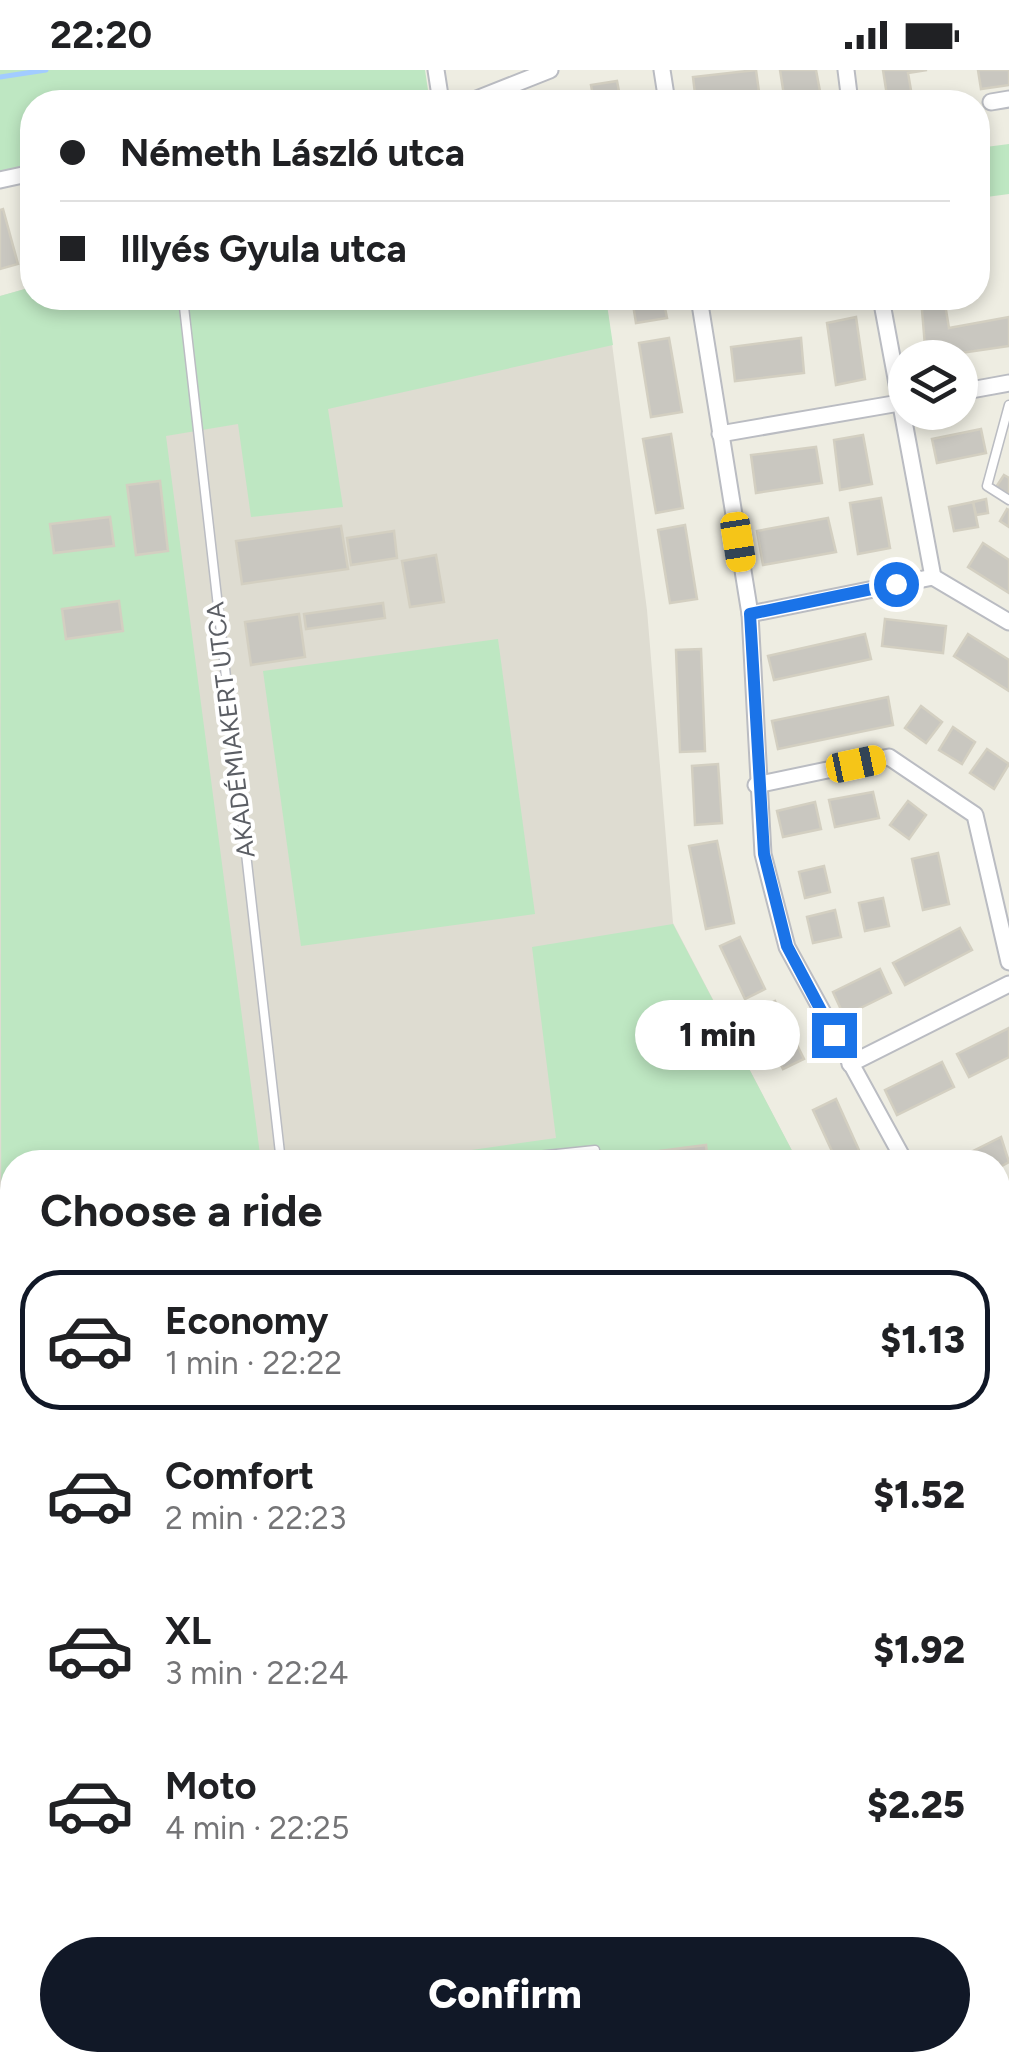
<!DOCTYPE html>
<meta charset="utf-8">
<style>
:root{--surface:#fff;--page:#f6f6f6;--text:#202124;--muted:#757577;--line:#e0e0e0;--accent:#111827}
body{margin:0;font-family:Figtree,sans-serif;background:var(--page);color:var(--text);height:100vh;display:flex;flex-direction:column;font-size:38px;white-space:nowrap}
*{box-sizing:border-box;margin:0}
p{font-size:32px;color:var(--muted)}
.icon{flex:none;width:55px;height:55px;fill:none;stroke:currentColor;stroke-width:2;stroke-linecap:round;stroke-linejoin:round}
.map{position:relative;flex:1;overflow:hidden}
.details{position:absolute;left:0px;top:1080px;width:1010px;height:922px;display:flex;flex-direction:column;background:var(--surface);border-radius:40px 40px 0 0;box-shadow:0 5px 15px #0003}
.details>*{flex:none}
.top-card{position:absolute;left:20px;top:20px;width:970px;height:220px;border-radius:40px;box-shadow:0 5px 15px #0003;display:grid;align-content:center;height:220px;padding:0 40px;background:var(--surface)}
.buttons{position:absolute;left:888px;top:270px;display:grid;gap:20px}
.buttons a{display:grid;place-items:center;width:90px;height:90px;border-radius:50%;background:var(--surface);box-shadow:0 5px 15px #0003;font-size:50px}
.end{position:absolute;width:45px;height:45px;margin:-22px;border:12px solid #1a73e8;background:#fff;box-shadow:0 0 0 5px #fff}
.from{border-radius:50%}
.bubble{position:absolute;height:70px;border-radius:35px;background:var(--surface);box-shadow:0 5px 15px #0003;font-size:32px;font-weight:800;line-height:70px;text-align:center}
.car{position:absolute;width:30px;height:60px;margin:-30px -15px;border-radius:12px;box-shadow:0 0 8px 2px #0007;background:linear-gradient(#f5c518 24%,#345 0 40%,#f5c518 0 76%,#345 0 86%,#f5c518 0)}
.top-card b{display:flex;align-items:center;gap:35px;height:95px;font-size:38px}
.top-card b+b{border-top:2px solid var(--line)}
.top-card i{width:25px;height:25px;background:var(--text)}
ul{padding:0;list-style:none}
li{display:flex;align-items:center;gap:30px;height:140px;margin:0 20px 15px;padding:0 20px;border:5px solid transparent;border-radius:40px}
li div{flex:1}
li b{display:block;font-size:38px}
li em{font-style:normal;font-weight:800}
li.active{border-color:var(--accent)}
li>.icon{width:90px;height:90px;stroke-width:1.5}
h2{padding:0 40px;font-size:45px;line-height:120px}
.primary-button{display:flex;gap:20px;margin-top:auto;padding:20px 40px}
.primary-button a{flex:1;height:115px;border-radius:60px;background:var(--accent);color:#fff;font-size:40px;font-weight:800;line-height:115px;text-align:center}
.status{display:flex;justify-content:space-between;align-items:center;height:70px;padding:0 50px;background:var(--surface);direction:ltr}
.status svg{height:28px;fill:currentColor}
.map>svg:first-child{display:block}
.education{fill:#dedcd1}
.green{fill:#bee7c2}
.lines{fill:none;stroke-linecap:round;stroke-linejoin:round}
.stream{stroke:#a2ccff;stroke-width:5}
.building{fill:#c9c7c0;stroke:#d3cfc1;stroke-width:2.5}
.lane-casing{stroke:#babcc2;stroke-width:11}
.street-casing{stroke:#babcc2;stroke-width:19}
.primary-casing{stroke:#f6d954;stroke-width:26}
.lane{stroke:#fff;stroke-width:8}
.street{stroke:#fff;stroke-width:15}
.primary{stroke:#fffaa7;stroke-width:22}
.tram{stroke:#b6b7b7;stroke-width:2.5}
.route{stroke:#1a73e8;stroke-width:12}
.labels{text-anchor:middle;stroke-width:8;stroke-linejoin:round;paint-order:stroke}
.street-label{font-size:25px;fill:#5b5e64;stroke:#fff}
</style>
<div class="status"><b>22:20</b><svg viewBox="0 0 49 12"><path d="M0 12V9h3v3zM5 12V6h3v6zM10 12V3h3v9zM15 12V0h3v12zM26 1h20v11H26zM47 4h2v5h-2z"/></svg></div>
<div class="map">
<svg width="1009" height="2002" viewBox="0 0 1009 2002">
<rect width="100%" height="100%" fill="#eeede2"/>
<g class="education">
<path d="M32,217v11h574l41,312 26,313 125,239h-786v898h557l6,12h-575v-1776z"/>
<path d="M1009,1258v580l-11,8v-583z"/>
<path d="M619,1990h169l-17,12h-145z"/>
</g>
<g class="green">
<path d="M0,0h425l3,20 -10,12h-386v62l-32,8z"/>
<path d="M1009,74v50l-30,4 -1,-50z"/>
<path d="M32,217v11h574l7,47 -285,64 15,98 -92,10 -13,-93 -72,12 95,726h-249v571l-10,1 -2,-1438z"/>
<path d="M498,569l37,275 -234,32 -38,-275z"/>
<path d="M673,854l125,238h-410l168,-24 -24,-191z"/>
</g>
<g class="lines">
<path class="stream" d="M0,7l46,-7"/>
</g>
<g class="building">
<path d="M756,0l4,29 -64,3 -3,-25z"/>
<path d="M780,0h36l6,32h-37z"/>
<path d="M883,0h44l-19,3 5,29h-25z"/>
<path d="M978,0h31v15l-28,4z"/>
<path d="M617,11l4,21h-27l-3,-17z"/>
<path d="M3,139l15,55 -18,5v-59z"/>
<path d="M32,142v39h-1l-8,-38z"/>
<path d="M632,228h31l4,20 -31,5z"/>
<path d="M819,228h34v1l-32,6z"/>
<path d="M921,228h23l5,30 60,-11v29l-83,12z"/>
<path d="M856,247l9,62 -29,6 -9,-62z"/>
<path d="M669,268l13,74 -31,5 -12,-74z"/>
<path d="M801,268l3,35 -69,8 -4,-34z"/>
<path d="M981,359l5,24 -49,10 -5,-24z"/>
<path d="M671,364l12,74 -27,5 -13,-74z"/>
<path d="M863,365l9,49 -32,6 -6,-50z"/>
<path d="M816,377l6,36 -66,10 -5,-38z"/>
<path d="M1004,405l5,3v17l-13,-8z"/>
<path d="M160,411l8,70 -32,4 -9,-70z"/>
<path d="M881,428l9,50 -32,6 -8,-51z"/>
<path d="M986,429l2,14 -12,2 -3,-13z"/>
<path d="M973,432l5,25 -24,4 -5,-24z"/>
<path d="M1007,439l2,1v17l-9,-6z"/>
<path d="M110,447l4,29 -60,7 -4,-29z"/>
<path d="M828,448l8,34 -73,13 -6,-34z"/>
<path d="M685,455l12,74 -27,4 -12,-73z"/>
<path d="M341,456l7,43 -106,15 -6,-43z"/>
<path d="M394,461l3,27 -46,7 -4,-27z"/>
<path d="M983,473l26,17v33l-41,-26z"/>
<path d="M436,485l8,47 -34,5 -8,-46z"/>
<path d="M119,531l4,30 -57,8 -4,-30z"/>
<path d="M383,533l2,15 -79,11 -2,-15z"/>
<path d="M299,544l6,43 -54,8 -6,-43z"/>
<path d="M885,549l61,7 -3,27 -61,-7z"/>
<path d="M865,564l6,25 -97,21 -6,-24z"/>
<path d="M968,564l41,26v31l-55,-35z"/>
<path d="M701,579l4,102 -25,1 -4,-102z"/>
<path d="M888,627l5,28 -115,24 -6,-28z"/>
<path d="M921,636l21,16 -16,21 -21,-15z"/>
<path d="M953,657l22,15 -13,22 -23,-14z"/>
<path d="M987,679l22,15 -15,25 -24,-16z"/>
<path d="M718,694l4,59 -27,2 -3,-59z"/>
<path d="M873,722l6,26 -44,9 -6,-27z"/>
<path d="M908,731l18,14 -17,24 -19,-14z"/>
<path d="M815,732l6,27 -38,8 -6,-26z"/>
<path d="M717,771l17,82 -28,6 -17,-83z"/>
<path d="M938,783l11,51 -26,6 -11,-51z"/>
<path d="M824,796l6,26 -25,6 -6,-26z"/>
<path d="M883,828l6,28 -24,5 -6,-28z"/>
<path d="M835,840l6,27 -28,6 -6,-26z"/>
<path d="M960,858l12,22 -67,35 -12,-22z"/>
<path d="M740,867l25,52 -20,10 -25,-53z"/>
<path d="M880,899l11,24 -47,23 -11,-24z"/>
<path d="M775,931l29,58 -21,10 -28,-57z"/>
<path d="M1009,958v29l-40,20 -12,-23z"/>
<path d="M942,992l12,25 -57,28 -12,-25z"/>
<path d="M836,1029l27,60 -7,3h-19l-24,-52z"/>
<path d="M1001,1067l8,25 -11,6v-6h-47z"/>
<path d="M706,1075l2,17h-102l-1,-4z"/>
<path d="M1009,1186v31l-11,6v-31z"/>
<path d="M1009,1416v58l-11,3v-57z"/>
<path d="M1009,1503v32l-9,-30z"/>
<path d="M12,1983l9,19h-21v-18z"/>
<path d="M242,1990h85l2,12h-85z"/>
<path d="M537,1994l1,8h-63z"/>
</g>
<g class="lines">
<g class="lane-casing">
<g id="lane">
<path d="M183,228l98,864"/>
<path d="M1009,335l-22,81 22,14"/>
<path d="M479,1092l116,-12 1,12"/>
<path d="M998,1287l11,35"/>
<path d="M998,1579l11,-5"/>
<path d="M0,1951l12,-1"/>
<path d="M387,1990l2,12"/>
<path d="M590,1990l7,12"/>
</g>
</g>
<g class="street-casing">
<g id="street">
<path d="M436,0l5,32"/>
<path d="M662,0l5,32"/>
<path d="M846,0l4,32"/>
<path d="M469,32l81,-32"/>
<path d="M991,32l18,-3"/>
<path d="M0,110l32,-7"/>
<path d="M699,228l51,316 13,240 24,93 118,215"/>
<path d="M881,228l52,279"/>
<path d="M960,322l49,-9"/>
<path d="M720,364l185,-32"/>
<path d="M750,544l183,-37 76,45"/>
<path d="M756,715l133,-28 86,58 34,147"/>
<path d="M850,994l159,-80"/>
<path d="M998,1145l11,-6"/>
<path d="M998,1956l11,-8"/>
<path d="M947,2002l7,-12"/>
</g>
</g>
<g class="primary-casing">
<g id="primary">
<path d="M998,1880l11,-9"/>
<path d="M828,2002l17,-12"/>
</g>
</g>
<use href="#lane" class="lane"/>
<use href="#street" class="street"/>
<use href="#primary" class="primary"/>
<g class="tram">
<path d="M998,1928l11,-8"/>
<path d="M928,2002l5,-12"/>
</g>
</g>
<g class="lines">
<path class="route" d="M834,965l-47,-89 -23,-92 -14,-240 146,-30"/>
</g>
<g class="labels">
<g class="street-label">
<text transform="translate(230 660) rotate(-97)" y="9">AKADÉMIAKERT UTCA</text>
</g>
</g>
</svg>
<div class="buttons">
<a><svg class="icon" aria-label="layers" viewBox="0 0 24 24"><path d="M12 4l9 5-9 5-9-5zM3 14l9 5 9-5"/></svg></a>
</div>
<i class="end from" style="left:896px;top:514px"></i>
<i class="end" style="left:834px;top:965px"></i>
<div class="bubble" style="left:635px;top:930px;width:165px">1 min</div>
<i class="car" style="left:738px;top:472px;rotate:171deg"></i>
<i class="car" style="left:856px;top:694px;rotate:78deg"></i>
<div class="top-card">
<b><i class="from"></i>Németh László utca</b>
<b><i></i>Illyés Gyula utca</b>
</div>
<section class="details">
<h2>Choose a ride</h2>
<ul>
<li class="active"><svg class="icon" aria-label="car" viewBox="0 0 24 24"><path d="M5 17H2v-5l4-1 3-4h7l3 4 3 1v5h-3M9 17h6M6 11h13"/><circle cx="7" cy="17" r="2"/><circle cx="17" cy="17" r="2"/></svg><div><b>Economy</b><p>1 min · 22:22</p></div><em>$1.13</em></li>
<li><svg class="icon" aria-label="car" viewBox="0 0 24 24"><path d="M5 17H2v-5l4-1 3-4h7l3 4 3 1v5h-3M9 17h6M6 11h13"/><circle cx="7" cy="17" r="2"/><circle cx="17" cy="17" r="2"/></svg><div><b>Comfort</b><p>2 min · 22:23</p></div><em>$1.52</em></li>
<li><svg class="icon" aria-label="car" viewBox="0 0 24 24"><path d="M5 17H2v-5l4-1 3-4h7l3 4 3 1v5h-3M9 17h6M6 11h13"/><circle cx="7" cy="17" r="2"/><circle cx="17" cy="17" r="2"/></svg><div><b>XL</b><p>3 min · 22:24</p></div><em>$1.92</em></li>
<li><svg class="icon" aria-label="car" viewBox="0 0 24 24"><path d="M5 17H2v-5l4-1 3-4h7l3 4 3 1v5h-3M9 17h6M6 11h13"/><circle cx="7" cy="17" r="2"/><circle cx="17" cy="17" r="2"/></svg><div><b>Moto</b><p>4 min · 22:25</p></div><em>$2.25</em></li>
</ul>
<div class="primary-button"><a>Confirm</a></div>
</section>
</div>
